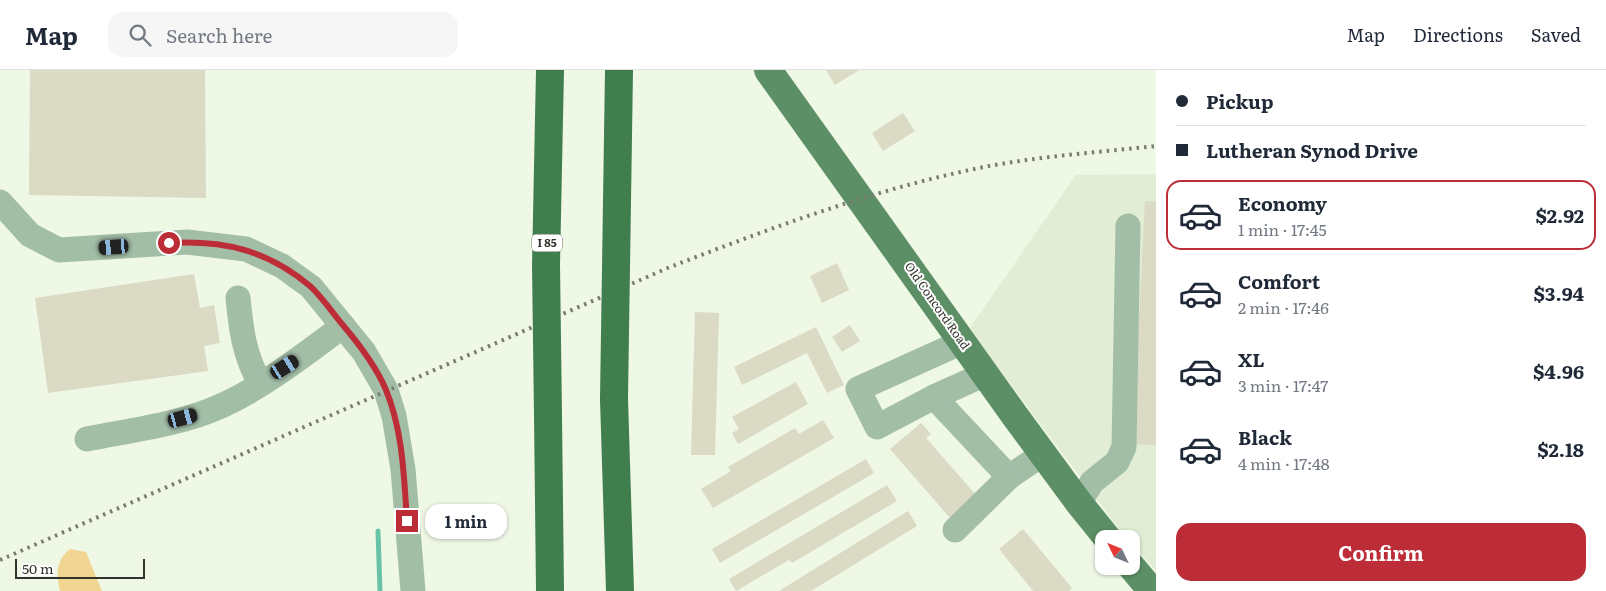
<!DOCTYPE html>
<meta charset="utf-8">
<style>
:root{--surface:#fff;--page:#f6f6f7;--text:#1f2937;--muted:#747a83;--line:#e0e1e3;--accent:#bd2d37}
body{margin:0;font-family:Literata,serif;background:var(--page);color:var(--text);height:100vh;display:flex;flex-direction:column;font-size:19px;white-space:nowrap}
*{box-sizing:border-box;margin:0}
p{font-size:16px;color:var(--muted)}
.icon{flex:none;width:28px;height:28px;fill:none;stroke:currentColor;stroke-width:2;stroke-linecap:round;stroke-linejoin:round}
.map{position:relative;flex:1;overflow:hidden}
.side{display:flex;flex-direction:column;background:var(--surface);width:450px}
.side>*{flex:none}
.top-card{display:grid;align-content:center;height:110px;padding:0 20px;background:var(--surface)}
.needle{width:32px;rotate:313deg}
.tools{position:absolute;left:1095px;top:460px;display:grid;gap:10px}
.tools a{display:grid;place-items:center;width:45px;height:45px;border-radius:10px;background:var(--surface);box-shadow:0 1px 4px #0004;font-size:25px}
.scale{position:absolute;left:15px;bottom:12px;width:130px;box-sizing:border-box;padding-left:5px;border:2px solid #30332c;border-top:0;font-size:14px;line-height:18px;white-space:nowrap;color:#30332c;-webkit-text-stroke:4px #fff;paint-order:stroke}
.end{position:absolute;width:22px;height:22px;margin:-11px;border:6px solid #bd2d37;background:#fff;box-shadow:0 0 0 2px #fff}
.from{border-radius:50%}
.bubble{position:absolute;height:35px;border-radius:15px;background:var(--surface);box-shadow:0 1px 4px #0004;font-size:16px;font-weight:700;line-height:35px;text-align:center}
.car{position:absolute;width:15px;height:30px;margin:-15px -8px;border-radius:6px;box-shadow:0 0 4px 1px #0007;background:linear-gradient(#222 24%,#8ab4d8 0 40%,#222 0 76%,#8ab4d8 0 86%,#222 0)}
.top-card b{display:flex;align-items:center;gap:18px;height:48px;font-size:19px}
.top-card b+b{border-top:1px solid var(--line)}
.top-card i{width:12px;height:12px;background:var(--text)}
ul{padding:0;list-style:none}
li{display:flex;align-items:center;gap:15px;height:70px;margin:0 10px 8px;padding:0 10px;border:2px solid transparent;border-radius:15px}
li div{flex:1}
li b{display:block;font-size:19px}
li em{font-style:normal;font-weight:700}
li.current{border-color:var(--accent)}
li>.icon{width:45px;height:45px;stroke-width:1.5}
.button{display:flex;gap:10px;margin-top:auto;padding:10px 20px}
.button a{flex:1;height:58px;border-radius:15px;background:var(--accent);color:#fff;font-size:20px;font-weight:700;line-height:58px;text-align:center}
header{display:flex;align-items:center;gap:30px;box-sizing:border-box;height:70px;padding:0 25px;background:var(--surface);border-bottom:1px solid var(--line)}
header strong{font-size:24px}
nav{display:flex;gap:28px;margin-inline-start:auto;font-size:18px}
.search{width:350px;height:45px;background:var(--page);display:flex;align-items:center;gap:12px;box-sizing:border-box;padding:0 18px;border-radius:15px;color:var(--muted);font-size:19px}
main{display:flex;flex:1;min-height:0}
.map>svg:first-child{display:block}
.built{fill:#e1edd4}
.green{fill:#f2d493}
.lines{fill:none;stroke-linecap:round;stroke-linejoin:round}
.stream{stroke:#69c4a7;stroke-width:5}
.building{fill:#dadac5}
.minor{stroke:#a3bea7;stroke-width:25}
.major{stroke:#5c8f66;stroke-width:28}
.highway{stroke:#407e4e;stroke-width:28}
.rail{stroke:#777d71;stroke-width:4;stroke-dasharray:2.5 5;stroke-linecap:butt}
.highway-bridge{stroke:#407e4e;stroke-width:28}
.route{stroke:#bd2d37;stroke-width:6}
.labels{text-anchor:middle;stroke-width:4;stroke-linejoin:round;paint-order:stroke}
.shield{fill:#fff;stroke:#6e706b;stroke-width:1}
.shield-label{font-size:11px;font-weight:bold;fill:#30332c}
.street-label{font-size:12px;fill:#30332c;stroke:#fff}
</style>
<header>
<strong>Map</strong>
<div class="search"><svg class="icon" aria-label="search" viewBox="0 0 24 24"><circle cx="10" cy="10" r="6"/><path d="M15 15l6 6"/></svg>Search here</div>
<nav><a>Map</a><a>Directions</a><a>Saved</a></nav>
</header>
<main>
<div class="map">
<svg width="1156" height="521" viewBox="0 0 1156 521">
<rect width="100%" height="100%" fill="#eff8e5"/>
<path class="built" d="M1156,104v397l-25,-28v-4h-3l-8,-9 -151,-201 107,-154z"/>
<path class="green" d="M70,479l16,3 16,39h-42c-4,-17 -4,-31 10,-42z"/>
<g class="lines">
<path class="stream" d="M378,461l2,60"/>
</g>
<g class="building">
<path d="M30,0h175l1,128 -177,-3z"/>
<path d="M826,0h33l-24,15z"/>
<path d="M903,43l12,18 -32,20 -11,-18z"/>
<path d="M1145,131l11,1v243l-28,-1 10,-105z"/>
<path d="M837,193l12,27 -27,13 -12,-27z"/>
<path d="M194,204l6,34 14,-3 6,38 -16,3 4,25 -160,22 -13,-95z"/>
<path d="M695,242l24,1 -4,142h-24z"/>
<path d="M850,255l10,16 -18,11 -10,-15z"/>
<path d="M816,257l28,58 -17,8 -20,-40 -65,32 -8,-18z"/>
<path d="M796,312l12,22 -70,40 -6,-11 7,-4 -7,-12z"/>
<path d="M823,350l11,18 -121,70 -12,-19 30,-18 -3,-4 67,-39 4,6z"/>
<path d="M921,353l10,11 -5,4 50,57 -26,23 -60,-69z"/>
<path d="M866,389l8,14 -154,90 -8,-14z"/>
<path d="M887,415l10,16 -105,62 -3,-3 -53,31 -7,-12z"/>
<path d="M908,441l9,15 -106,65h-32z"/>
<path d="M1023,459l49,59 -3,3h-36l-34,-42z"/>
</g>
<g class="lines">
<g class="minor">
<path d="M0,132l30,33 29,15 128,-8 59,7 36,17 29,21 53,65 22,38 8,26 9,53 10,122"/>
<path d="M238,228c3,31 6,57 22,85"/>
<path d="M962,272l-104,47 19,38 57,-30 75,80 34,-23"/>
<path d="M934,327l51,-23"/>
<path d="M87,369c44,-9 92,-14 134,-33 44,-20 84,-52 122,-80"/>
<path d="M1079,433l13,-21 25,-20 7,-15 4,-221"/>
<path d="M955,460l54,-53"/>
</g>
<g class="major">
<path d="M768,0l247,346 64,87 29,36"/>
<path d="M1131,496l21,25"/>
</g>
<g class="highway">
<path d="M614,329l6,192"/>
<path d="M548,345l2,176"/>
</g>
<path class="rail" d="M0,490l670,-293c96,-37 194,-74 295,-96 62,-14 127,-18 191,-25"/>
<g class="highway-bridge">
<path d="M614,329l5,-329"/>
<path d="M548,345l-2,-150 4,-195"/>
</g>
</g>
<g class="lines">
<path class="route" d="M169,173c55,-3 98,7 141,43 12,11 22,26 32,38 17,20 34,42 44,66 17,41 18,88 21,131"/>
</g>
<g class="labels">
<rect class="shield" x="532" y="164.5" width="30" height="17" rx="4"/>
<g class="shield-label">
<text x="547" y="177">I 85</text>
</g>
<g class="street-label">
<text transform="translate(937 236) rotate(55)" y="4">Old Concord Road</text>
</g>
</g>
</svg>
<div class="tools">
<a><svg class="needle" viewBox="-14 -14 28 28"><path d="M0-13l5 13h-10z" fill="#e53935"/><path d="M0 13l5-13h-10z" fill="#747a83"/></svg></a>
</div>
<div class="scale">50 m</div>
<i class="end from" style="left:169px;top:173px"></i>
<i class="end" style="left:407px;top:451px"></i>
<div class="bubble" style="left:425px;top:434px;width:82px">1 min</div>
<i class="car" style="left:114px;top:177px;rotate:266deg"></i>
<i class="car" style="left:285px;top:297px;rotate:58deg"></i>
<i class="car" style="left:183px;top:348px;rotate:75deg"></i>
</div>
<section class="side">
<div class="top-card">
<b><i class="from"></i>Pickup</b>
<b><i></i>Lutheran Synod Drive</b>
</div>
<ul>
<li class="current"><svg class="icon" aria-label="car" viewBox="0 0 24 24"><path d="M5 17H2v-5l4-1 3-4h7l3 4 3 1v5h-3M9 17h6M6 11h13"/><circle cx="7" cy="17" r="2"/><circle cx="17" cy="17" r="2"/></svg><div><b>Economy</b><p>1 min · 17:45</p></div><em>$2.92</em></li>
<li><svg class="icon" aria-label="car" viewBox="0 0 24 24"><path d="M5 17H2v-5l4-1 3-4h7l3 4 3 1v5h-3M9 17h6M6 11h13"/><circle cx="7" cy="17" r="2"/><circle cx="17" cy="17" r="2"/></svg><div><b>Comfort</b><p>2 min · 17:46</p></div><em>$3.94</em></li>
<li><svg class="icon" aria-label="car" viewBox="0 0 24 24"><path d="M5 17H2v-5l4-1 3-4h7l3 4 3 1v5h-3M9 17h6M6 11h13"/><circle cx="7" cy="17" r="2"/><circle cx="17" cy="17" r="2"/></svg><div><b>XL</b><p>3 min · 17:47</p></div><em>$4.96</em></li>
<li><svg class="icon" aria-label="car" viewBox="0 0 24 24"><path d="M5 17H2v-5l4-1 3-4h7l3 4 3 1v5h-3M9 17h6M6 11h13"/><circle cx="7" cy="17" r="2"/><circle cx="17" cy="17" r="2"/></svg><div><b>Black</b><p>4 min · 17:48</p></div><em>$2.18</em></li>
</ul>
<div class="button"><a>Confirm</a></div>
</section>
</main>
